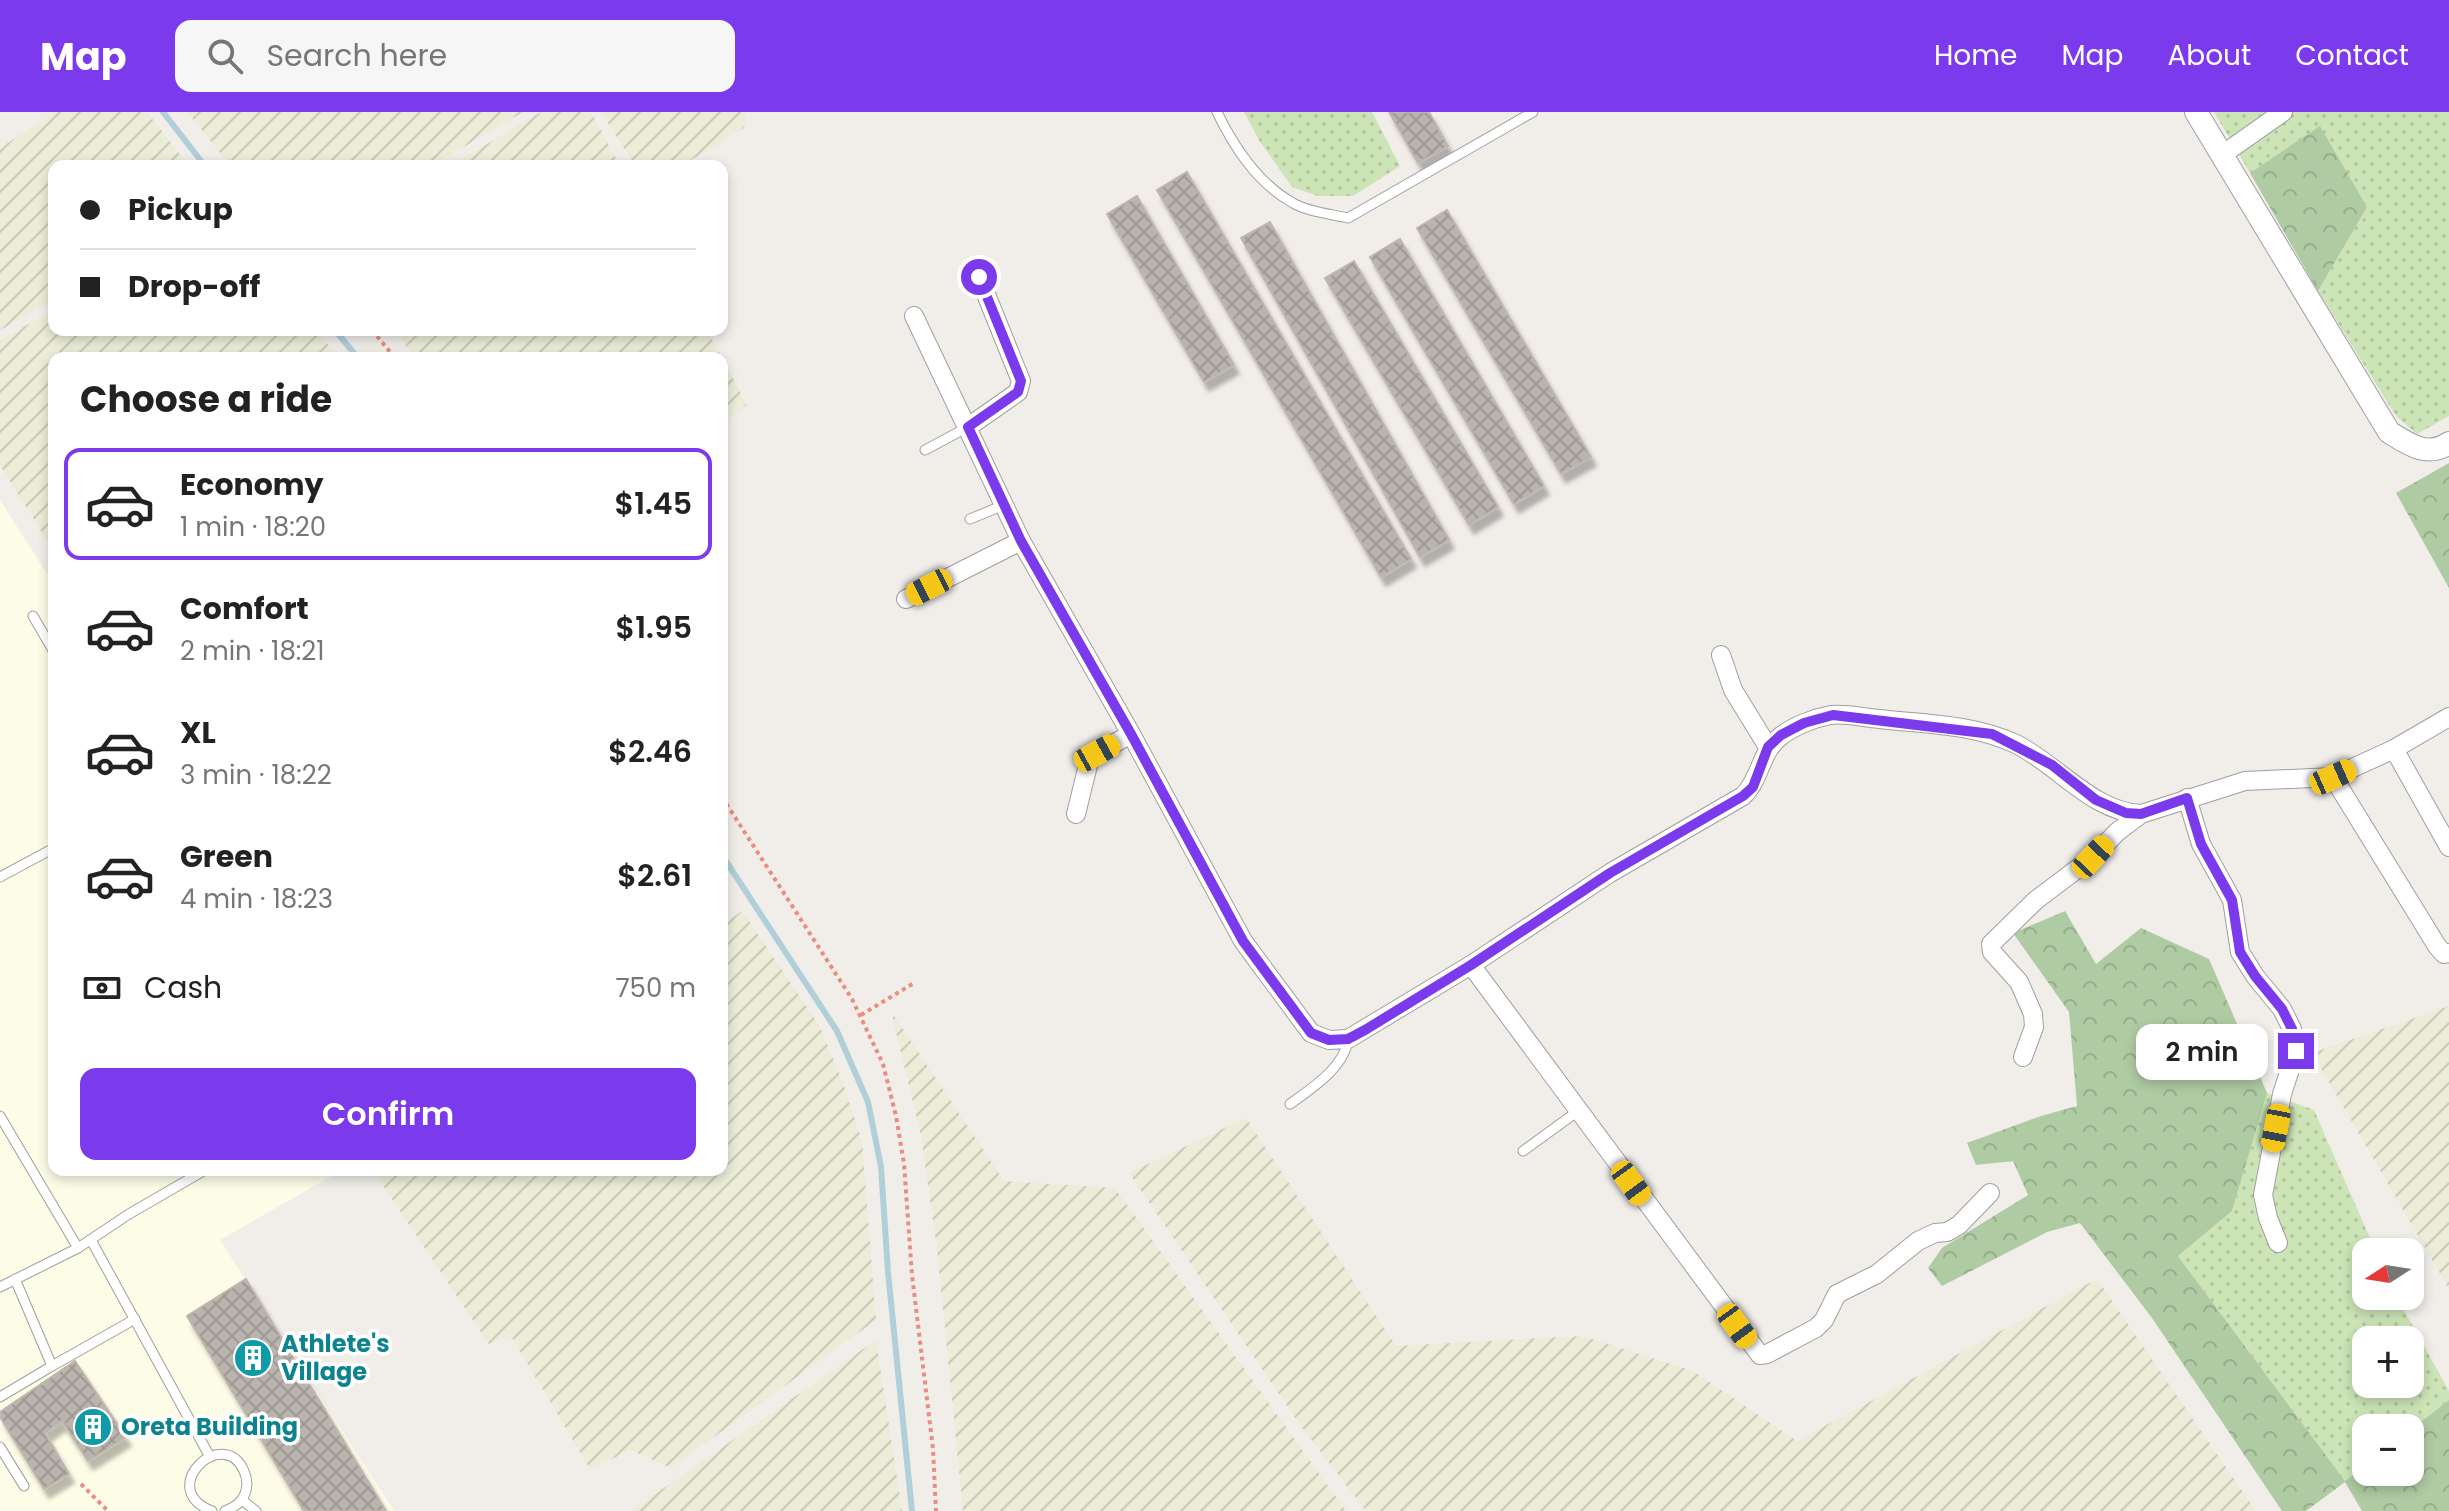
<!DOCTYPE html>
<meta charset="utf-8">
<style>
:root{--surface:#fff;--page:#f6f6f6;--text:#222;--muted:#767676;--line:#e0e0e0;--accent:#7c3aed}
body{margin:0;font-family:Poppins,sans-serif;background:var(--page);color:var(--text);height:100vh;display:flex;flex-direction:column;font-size:30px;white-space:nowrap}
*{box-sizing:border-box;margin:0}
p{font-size:26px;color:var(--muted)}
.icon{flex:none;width:44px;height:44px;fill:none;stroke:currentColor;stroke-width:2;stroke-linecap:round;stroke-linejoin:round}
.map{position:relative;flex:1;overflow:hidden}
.drawer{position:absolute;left:48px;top:240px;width:680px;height:824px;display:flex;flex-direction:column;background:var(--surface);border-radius:16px;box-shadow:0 4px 12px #0003}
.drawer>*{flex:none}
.top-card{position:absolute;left:48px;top:48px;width:680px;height:176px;border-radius:16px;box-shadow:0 4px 12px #0003;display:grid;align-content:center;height:176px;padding:0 32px;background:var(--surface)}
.needle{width:52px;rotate:258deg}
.tools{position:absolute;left:2352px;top:1126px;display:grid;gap:16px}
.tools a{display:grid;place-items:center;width:72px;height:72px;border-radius:16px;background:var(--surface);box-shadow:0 4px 12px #0003;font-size:40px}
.end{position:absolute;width:36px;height:36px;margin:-18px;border:10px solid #7c3aed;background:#fff;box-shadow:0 0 0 4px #fff}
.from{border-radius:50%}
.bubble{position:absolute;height:56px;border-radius:16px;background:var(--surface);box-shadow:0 4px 12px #0003;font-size:26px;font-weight:600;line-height:56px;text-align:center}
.car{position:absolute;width:24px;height:48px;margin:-24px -12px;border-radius:10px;box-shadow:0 0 6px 2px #0007;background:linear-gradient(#f5c518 24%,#345 0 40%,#f5c518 0 76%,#345 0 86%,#f5c518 0)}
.top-card b{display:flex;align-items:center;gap:28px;height:76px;font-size:30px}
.top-card b+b{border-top:2px solid var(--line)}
.top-card i{width:20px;height:20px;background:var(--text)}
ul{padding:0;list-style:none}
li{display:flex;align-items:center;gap:24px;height:112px;margin:0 16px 12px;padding:0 16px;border:4px solid transparent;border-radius:16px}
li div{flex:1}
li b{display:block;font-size:30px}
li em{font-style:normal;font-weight:600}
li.selected{border-color:var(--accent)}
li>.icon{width:72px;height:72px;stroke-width:1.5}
h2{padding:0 32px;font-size:36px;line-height:96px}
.pay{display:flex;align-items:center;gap:20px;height:88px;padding:0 32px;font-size:30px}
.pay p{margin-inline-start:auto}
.button{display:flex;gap:16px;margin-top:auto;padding:16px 32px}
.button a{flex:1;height:92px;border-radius:16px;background:var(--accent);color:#fff;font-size:32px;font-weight:600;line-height:92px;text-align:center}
header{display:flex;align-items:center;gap:48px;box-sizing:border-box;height:112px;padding:0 40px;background:var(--accent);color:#fff}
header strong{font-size:38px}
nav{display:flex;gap:44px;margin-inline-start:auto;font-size:28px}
.search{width:560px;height:72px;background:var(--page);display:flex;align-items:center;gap:20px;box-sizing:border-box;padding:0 28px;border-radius:16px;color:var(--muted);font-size:30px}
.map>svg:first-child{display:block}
.education{fill:#fcfce7}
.farmland{fill:url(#farmland-furrows)}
.grass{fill:url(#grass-dots);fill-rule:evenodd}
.forest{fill:url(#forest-crowns)}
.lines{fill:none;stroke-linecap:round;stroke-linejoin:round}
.stream{stroke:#b0cfd9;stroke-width:6}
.building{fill:url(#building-cross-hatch);stroke:#c1b6ad;stroke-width:2;filter:url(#shadow)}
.service-casing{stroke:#9f9f9f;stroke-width:11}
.minor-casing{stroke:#9f9f9f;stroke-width:20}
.tertiary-casing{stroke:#9f9f9f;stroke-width:24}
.path{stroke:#ea8d81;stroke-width:4;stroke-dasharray:4 4;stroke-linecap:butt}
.service{stroke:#fff;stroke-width:9}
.minor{stroke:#fff;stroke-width:18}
.tertiary{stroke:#fff;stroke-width:22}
.route{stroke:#7c3aed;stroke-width:10}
.labels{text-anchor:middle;stroke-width:7;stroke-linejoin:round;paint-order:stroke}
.culture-label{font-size:24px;font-weight:bold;fill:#0d838f;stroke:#fff;text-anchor:start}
</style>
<header>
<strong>Map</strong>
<div class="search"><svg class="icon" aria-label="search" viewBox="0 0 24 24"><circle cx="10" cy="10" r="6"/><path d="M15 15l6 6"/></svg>Search here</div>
<nav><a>Home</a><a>Map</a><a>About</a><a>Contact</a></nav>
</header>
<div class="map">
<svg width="2449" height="1399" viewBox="0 0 2449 1399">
<defs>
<pattern id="farmland-furrows" width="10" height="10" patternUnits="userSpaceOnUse" patternTransform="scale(2)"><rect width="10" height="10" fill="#ebedd8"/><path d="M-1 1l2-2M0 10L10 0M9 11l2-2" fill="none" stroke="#c9cbb9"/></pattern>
<pattern id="grass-dots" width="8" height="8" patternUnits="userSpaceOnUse" patternTransform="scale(2)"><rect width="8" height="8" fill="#cce4b6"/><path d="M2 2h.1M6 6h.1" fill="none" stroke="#afc39c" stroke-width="1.8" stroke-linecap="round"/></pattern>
<pattern id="forest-crowns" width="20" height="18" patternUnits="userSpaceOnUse" patternTransform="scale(2)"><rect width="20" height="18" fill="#afcba3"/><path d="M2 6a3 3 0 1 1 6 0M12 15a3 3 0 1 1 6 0" fill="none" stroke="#96ae8c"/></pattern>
<pattern id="building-cross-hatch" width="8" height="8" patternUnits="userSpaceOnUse" patternTransform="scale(2)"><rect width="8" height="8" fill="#bab4af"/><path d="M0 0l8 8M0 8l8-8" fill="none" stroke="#a09a96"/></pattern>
<filter id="shadow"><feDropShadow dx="5" dy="9" stdDeviation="2" flood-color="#0004"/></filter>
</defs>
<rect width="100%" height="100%" fill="#f1eeea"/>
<path class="education" d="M0,388l54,85v585h288l-122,70 174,271h-394z"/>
<g class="farmland">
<path d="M56,0h91l42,54h-135v134l-54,30v-182z"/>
<path d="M187,0h336l-92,54h-200z"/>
<path d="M541,0h50l29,54h-170z"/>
<path d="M601,0h146l-3,16 -63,38h-46z"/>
<path d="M54,198v20h263l21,28h-284v194l-54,-87v-125z"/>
<path d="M394,218h313l40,75 -25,18v-65h-307z"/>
<path d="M742,799l77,114 23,55 20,61 14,179 -205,148 -40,-18 -41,19 -79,-133 -22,8 -115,-172 3,-2h345v-245z"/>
<path d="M2449,894v283l-137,-236z"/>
<path d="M891,899l113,170 111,7 231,323h-383l-26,-262 -16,-113z"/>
<path d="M1246,1006l150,228 186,-10 111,35 104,70 300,-162 159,232h-890l-66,-86 -171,-252z"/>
<path d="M876,1228l26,171h-271z"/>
</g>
<g class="grass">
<path d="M1244,0h128l28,54 -47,30h-35l-26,-9 -33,-47z"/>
<path d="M2214,0h235v304l-32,18 -21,-18 -78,-125 49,-84 -47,-80 -70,46z"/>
<path d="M2267,981l47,17 62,142h-10v44h30l53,95v9l-39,30v-2h-44v37l-21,16 -167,-225 54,-45zM2366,1228h44v44h-44z"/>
</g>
<g class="forest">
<path d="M2320,14l47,81 -49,84 -68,-118z"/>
<path d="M2449,351v125l-53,-95z"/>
<path d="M2065,799l31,53 45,-36 68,31 58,134 -35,118 -54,45 167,225 21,-16v7h44v-42l39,-30v111h-87l-17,-29 -39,29h-24l-130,-193 -72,-95 -33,9 -105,54 -14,-18 14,-20 86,-53 -15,-34 -37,4 -9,-22 74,-27 36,-10 -8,-94 -56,-79z"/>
</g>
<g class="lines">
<g class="stream">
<path d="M163,0l42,54"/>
<path d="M335,218l23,28"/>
<path d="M722,743l115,176 31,71 13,65 7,105 24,239"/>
</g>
</g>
<g class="building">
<path d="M1389,0h40l19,34 -30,17z"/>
<path d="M1187,60l224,387 -30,18 -224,-387z"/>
<path d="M1137,84l97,169 -30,17 -97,-168z"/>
<path d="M1447,98l144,247 -30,17 -144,-246z"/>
<path d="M1270,110l179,318 -29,17 -179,-319z"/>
<path d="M1400,127l144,247 -30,18 -144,-247z"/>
<path d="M1354,149l144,246 -29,18 -144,-247z"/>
<path d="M246,1167l140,232h-82l-117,-195z"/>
<path d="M75,1249l51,76 -38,24 -26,-40 -17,12 24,41 -25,15 -44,-72v-5z"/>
</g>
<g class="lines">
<g class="service-casing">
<g id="service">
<path d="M1217,0c17,35 40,71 76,91 15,9 38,11 55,15l185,-106"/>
<path d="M925,338l43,-23"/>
<path d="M970,407l34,-14"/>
<path d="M33,504l21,36"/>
<path d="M0,765l54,-29"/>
<path d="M1290,992c22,-16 55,-37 58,-65"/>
<path d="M0,1004l78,132"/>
<path d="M1523,1039l55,-40"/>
<path d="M91,1128l119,217"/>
<path d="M0,1175l78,-39 51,-34 76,-44"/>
<path d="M52,1254l83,-47"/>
<path d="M0,1285l52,-31 -37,-87"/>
<path d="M0,1335l24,39"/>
<path d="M242,1388l14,11"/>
<path d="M212,1399c-57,-22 11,-87 32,-40 4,9 4,17 0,25 -4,8 -11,12 -19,15"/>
</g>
</g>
<g class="minor-casing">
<g id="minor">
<path d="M2222,43l61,-43"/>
<path d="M914,204l107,225 110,193 112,207 68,92 18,7 19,-1 123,-74"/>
<path d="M968,315l50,-35 3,-11 -42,-104"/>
<path d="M906,487l115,-58"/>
<path d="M1721,543l12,35 35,57"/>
<path d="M2394,637l55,98"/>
<path d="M2333,665l104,169 7,8 5,-1"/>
<path d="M2187,686l14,46 31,56 8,52 15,24 27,33 10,20 4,22 -14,43 -19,101 5,23 10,25"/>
<path d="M1076,702l13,-53 8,-8 34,-19"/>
<path d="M2023,945l11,-30 -1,-13 -14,-32 -27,-30 -1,-8 45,-44 57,-43 24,-25 24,-18"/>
<path d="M1990,1081l-31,32 -12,7 -12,1 -17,8 -41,33 -40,20 -13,26 -8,8 -49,26 -7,1 -289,-390 139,-92 133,-77c18,-17 17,-45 38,-60 13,-10 33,-18 50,-21 15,-2 33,3 48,4 45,5 95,5 137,25 42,21 77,68 125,70l104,-33 88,-4 61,-28 55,-32"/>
</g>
</g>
<g class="tertiary-casing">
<path id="tertiary" d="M2196,0l193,320c19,12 38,26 60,11"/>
</g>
<g class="path">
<path d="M372,218l23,28"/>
<path d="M722,685l130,202 31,65 13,52 8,48 8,111 21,174 3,62"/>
<path d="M861,903l53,-32"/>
<path d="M81,1372l27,27"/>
</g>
<use href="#service" class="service"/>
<use href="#minor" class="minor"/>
<use href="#tertiary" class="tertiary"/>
</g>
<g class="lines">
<path class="route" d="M979,165l42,104 -3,11 -50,35 53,114 110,193 112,207 68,92 18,7 19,-1 17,-9 106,-65 139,-92 133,-77 10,-9 15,-40 13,-12 23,-12 29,-8 159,19 60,31 44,35 30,13 15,1 46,-16 14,46 31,56 8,52 15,24 27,33 10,20 4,22"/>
</g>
<defs>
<g id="building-disc" transform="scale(2)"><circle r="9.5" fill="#0f9aa8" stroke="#fff"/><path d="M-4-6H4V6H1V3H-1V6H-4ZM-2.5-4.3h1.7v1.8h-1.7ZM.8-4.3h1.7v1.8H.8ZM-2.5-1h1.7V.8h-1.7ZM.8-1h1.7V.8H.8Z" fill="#fff"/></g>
</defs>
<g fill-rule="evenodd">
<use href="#building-disc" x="253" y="1246"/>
<use href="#building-disc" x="93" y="1315"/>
</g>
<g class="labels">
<g class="culture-label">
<text x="281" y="1240">Athlete's<tspan x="281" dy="28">Village</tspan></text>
<text x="121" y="1323">Oreta Building</text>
</g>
</g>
</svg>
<div class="tools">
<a><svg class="needle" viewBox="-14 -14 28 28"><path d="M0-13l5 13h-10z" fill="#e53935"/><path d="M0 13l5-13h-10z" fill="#767676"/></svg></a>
<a>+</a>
<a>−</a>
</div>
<i class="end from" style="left:979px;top:165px"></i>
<i class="end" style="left:2296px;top:939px"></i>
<div class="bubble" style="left:2136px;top:912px;width:132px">2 min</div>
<i class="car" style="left:929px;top:475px;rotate:243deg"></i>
<i class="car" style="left:1097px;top:641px;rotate:61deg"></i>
<i class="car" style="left:2333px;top:665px;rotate:66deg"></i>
<i class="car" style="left:2093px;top:745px;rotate:43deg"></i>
<i class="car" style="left:2276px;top:1016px;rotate:191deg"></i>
<i class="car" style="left:1631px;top:1071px;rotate:144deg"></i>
<i class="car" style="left:1737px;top:1214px;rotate:144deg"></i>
<div class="top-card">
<b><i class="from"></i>Pickup</b>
<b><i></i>Drop-off</b>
</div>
<section class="drawer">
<h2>Choose a ride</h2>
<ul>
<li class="selected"><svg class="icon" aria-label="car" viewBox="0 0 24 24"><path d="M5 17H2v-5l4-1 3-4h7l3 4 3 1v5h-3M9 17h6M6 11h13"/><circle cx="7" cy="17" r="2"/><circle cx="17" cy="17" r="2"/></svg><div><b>Economy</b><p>1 min · 18:20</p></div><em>$1.45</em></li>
<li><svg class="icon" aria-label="car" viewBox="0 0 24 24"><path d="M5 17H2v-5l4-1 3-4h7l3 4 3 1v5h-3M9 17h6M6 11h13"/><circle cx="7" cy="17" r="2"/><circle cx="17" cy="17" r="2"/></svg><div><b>Comfort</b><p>2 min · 18:21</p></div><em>$1.95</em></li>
<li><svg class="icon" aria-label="car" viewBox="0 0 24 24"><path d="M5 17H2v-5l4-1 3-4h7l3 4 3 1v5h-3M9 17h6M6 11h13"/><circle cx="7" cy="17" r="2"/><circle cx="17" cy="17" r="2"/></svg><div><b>XL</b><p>3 min · 18:22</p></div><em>$2.46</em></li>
<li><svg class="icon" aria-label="car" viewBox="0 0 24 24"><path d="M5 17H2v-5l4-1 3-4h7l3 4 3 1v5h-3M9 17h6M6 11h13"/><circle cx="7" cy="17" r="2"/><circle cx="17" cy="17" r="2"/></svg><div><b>Green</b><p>4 min · 18:23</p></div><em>$2.61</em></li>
</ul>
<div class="pay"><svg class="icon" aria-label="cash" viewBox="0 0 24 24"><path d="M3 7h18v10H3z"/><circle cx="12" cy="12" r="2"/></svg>Cash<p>750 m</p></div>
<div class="button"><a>Confirm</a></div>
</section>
</div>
